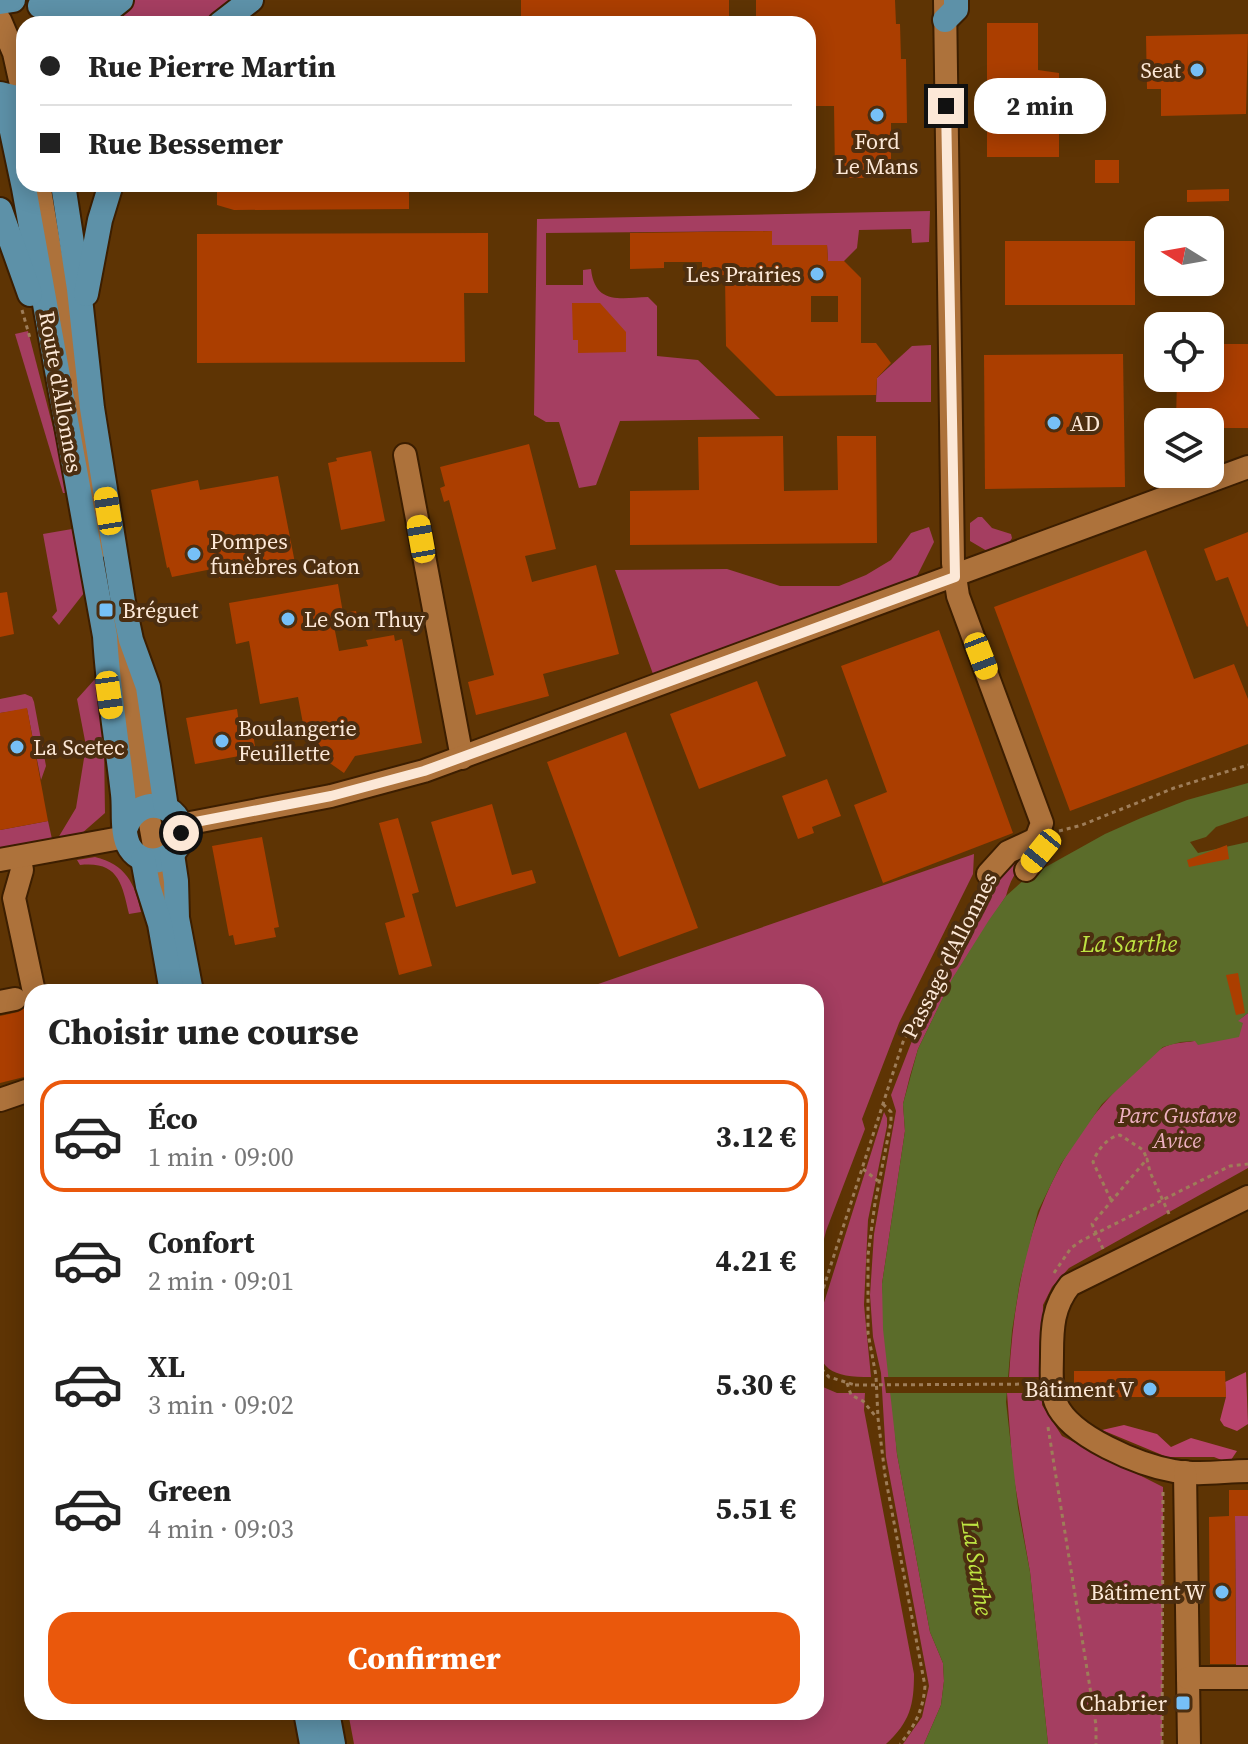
<!DOCTYPE html>
<html lang="fr">
<meta charset="utf-8">
<style>
:root{--surface:#fff;--page:#f2f2f2;--text:#222;--muted:#767676;--line:#e0e0e0;--accent:#ea580c}
body{margin:0;font-family:"Source Serif 4",serif;background:var(--page);color:var(--text);height:100vh;display:flex;flex-direction:column;font-size:30px;white-space:nowrap}
*{box-sizing:border-box;margin:0}
p{font-size:26px;color:var(--muted)}
.icon{flex:none;width:44px;height:44px;fill:none;stroke:currentColor;stroke-width:2;stroke-linecap:round;stroke-linejoin:round}
.map{position:relative;flex:1;overflow:hidden}
.sheet{position:absolute;left:24px;top:984px;width:800px;height:736px;display:flex;flex-direction:column;background:var(--surface);border-radius:24px;box-shadow:0 4px 20px #0003}
.sheet>*{flex:none}
.banner{position:absolute;left:16px;top:16px;width:800px;height:176px;border-radius:24px;box-shadow:0 4px 20px #0003;display:grid;align-content:center;height:176px;padding:0 24px;background:var(--surface)}
.needle{width:52px;rotate:281deg}
.tools{position:absolute;left:1144px;top:216px;display:grid;gap:16px}
.tools a{display:grid;place-items:center;width:80px;height:80px;border-radius:16px;background:var(--surface);box-shadow:0 4px 20px #0003;font-size:40px}
.end{position:absolute;width:36px;height:36px;margin:-18px;border:10px solid #fce8d7;background:#111;box-shadow:0 0 0 4px #111}
.from{border-radius:50%}
.bubble{position:absolute;height:56px;border-radius:24px;background:var(--surface);box-shadow:0 4px 20px #0003;font-size:26px;font-weight:700;line-height:56px;text-align:center}
.car{position:absolute;width:24px;height:48px;margin:-24px -12px;border-radius:10px;box-shadow:0 0 6px 2px #0007;background:linear-gradient(#f5c518 24%,#345 0 40%,#f5c518 0 76%,#345 0 86%,#f5c518 0)}
.banner b{display:flex;align-items:center;gap:28px;height:76px;font-size:30px}
.banner b+b{border-top:2px solid var(--line)}
.banner i{width:20px;height:20px;background:var(--text)}
ul{padding:0;list-style:none}
li{display:flex;align-items:center;gap:24px;height:112px;margin:0 16px 12px;padding:0 8px;border:4px solid transparent;border-radius:24px}
li div{flex:1}
li b{display:block;font-size:30px}
li em{font-style:normal;font-weight:700}
li.on{border-color:var(--accent)}
li>.icon{width:72px;height:72px;stroke-width:1.5}
h2{padding:0 24px;font-size:36px;line-height:96px}
.action{display:flex;gap:16px;margin-top:auto;padding:16px 24px}
.action a{flex:1;height:92px;border-radius:24px;background:var(--accent);color:#fff;font-size:32px;font-weight:700;line-height:92px;text-align:center}
.map>svg:first-child{display:block}
.green{fill:#a53e61}
.forest{fill:#b8436c}
.water{fill:#5b6c2a}
.pier{fill:#5e3404}
.building{fill:#ab3e00;fill-rule:evenodd}
.lines{fill:none;stroke-linecap:round;stroke-linejoin:round}
.minor-casing{stroke:#3c1e00;stroke-width:26}
.major-casing{stroke:#3c1e00;stroke-width:28}
.path{stroke:#9e7d59;stroke-width:3;stroke-dasharray:4 4;stroke-linecap:butt}
.minor{stroke:#ad723b;stroke-width:22}
.major{stroke:#5d91a8;stroke-width:24}
.path-bridge{stroke:#9e7d59;stroke-width:3;stroke-dasharray:4 4;stroke-linecap:butt}
.route{stroke:#fce8d7;stroke-width:10}
.poi-dot{fill:#76c0f7;stroke:#4c2e10;stroke-width:3}
.labels{text-anchor:middle;stroke-width:8;stroke-linejoin:round;paint-order:stroke}
.poi-label{font-size:22px;fill:#fce8d7;stroke:#4c2e10;text-anchor:start}
.street-label{font-size:22px;fill:#fce8d7;stroke:#4c2e10}
.park-label{font-size:22px;font-style:italic;fill:#edb0c0;stroke:#4c2e10}
.water-label{font-size:24px;font-style:italic;fill:#bee442;stroke:#4c2e10}
</style>
<div class="map">
<svg width="1248" height="1744" viewBox="0 0 1248 1744">
<rect width="100%" height="100%" fill="#5e3404"/>
<g class="green">
<path d="M121,0h130l-31,24h-129z"/>
<path d="M930,211l-1,31 -17,1 -1,-14 -52,1 -2,18 -13,13h-16l-1,-16h-50l-5,10 -1,-24 -225,2v52h37v-15l8,-1c4,36 29,29 57,28l9,9v50l41,4 62,59 -140,2 -24,64 -17,3 -20,-66h-13l-12,-7 3,-196z"/>
<path d="M28,331l42,162h-7l-48,-159z"/>
<path d="M931,345v57h-55l1,-24 35,-32z"/>
<path d="M978,517h4l10,11 19,6 1,4 -4,7 -21,6 -17,-10v-18z"/>
<path d="M929,527l5,15 -19,38 -262,94 -38,-104 112,-1 53,17h59l27,-11 25,-15 20,-27z"/>
<path d="M72,529l12,64 -25,32 -7,-8 5,-6 -14,-77z"/>
<path d="M95,679l9,67 1,67 -24,21 -23,4 18,-30 10,-62 -9,-47z"/>
<path d="M25,694l7,3 2,5 12,64 -5,14 -14,-71 -27,4v-14z"/>
<path d="M48,821l4,18 -52,9v-18z"/>
<path d="M1035,849c-14,15 -24,27 -29,47l-54,84 -34,69 -8,27 -7,28 2,27 -23,153 15,170 33,178 13,31 1,18 -3,24 -17,39h-21l19,-27 7,-31 -43,-229 -5,-84 -8,-36 -3,-42 4,-61 22,-123 -5,-16 24,-62 79,-156 14,-15z"/>
<path d="M974,854l-1,20 -74,149 -37,96 3,10 -39,102 -10,40v-279h-241z"/>
<path d="M95,857c30,7 40,26 46,55l-12,2c-7,-31 -11,-53 -49,-49l-3,-5z"/>
<path d="M1248,1013v155l-179,100 -17,19 -9,18 -1,72h-33c7,-115 30,-210 114,-294 12,-12 26,-28 41,-36 10,-5 20,-4 30,-6 18,-4 40,-17 54,-28z"/>
<path d="M884,1112l3,6v8l-19,94 -4,85 7,72c-39,0 -55,-6 -55,-49z"/>
<path d="M816,1384l21,9h28l-1,17 50,264c0,31 -4,48 -28,70h-532l-6,-32h468z"/>
<path d="M1007,1393h35v12l20,31 101,51 -1,257h-114l-18,-172 -17,-99z"/>
<path d="M1235,1516h13v150l-12,1z"/>
</g>
<g class="forest">
<path d="M1246,1372l2,52 -11,7 -13,-5 -4,-6 6,-23 -1,-15z"/>
<path d="M1124,1425l33,9 14,13 20,-9 46,13 -8,12 -15,-6h-47l-65,-27z"/>
</g>
<path class="water" d="M1248,783v33l-32,11 -10,10 -16,5 8,11 50,-11v171l-10,8 5,2 -4,14 -41,8 -3,-4 -14,1 -18,5 -61,57 -41,60 -23,47 -18,70 -8,50 -6,71 12,106 12,64 18,172h-124l17,-39 3,-24 -1,-18 -13,-31 -33,-178 -14,-125 -1,-45 23,-153 -2,-27 15,-55 34,-70 37,-59 17,-24 20,-18 79,-44 36,-16 46,-18z"/>
<path class="pier" d="M884,1377h129l-2,16h-125z"/>
<g class="building">
<rect x="521" y="0" width="208" height="24"/>
<path d="M756,0h139l1,24h4l1,35h5l1,64h-16v55h-42v-4h-14l-1,-68h-21l-1,-23h-4v-59h-52z"/>
<path d="M987,23h51v47l21,3v84h-72z"/>
<path d="M1248,34l-2,80 -85,2v-27h-14l-1,-53z"/>
<rect x="1095" y="160" width="24" height="23"/>
<path d="M217,184h192v25l-175,1 -17,-5z"/>
<path d="M1229,189v12l-42,1v-12z"/>
<path d="M772,231v14h55l1,16h16l17,17v65h15l15,20 -14,15 -1,17 -100,1 -50,-50 -1,-71h-23v-13h-38v6l-34,1v-36zM811,296h27v26h-27z"/>
<path d="M488,233v60h-24l1,69 -268,1v-129z"/>
<rect x="1005" y="241" width="130" height="64"/>
<path d="M572,303h28l26,29v20l-48,1v-13h-5z"/>
<path d="M1210,344h38v84h-38v-6h-34l1,-44h33z"/>
<path d="M1123,354l2,133 -140,2 -1,-134z"/>
<path d="M783,436l1,55 54,-1 -1,-54h39l1,107 -247,2v-54l69,-1 -1,-53z"/>
<path d="M529,444l27,105 -31,7 7,26 64,-17 23,89 -76,20 6,22 -73,19 -8,-33 26,-7 -45,-175 -5,2 -4,-14 5,-2 -5,-19z"/>
<path d="M371,451l14,70 -44,9 -13,-67 9,-2 -1,-3z"/>
<path d="M278,476l17,87 -76,15 -2,-10 -45,9 -3,-10 -2,1 -16,-78 47,-10 2,10z"/>
<path d="M1248,532v94l-1,1 -19,-50 -12,4 -12,-32z"/>
<path d="M1146,550l48,129 40,-15 14,35v45l-178,67 -76,-204z"/>
<path d="M338,584l5,29 13,-2 2,11 -24,4 5,25 29,-5 -2,-6 28,-5 1,6 7,-2 20,104 -67,13 -11,17 -20,-14 -14,2 -12,-64 -38,7 -11,-63 -13,3 -7,-41z"/>
<path d="M7,592l7,42 -14,3v-44z"/>
<path d="M939,630l74,203 -130,50 -29,-78 33,-13 -46,-126z"/>
<path d="M757,681l29,75 -87,33 -29,-75z"/>
<path d="M27,708l21,113 -48,9v-117z"/>
<path d="M237,709l3,21 12,-3 4,26 -61,11 -9,-46z"/>
<path d="M626,732l72,196 -79,29 -72,-195z"/>
<path d="M827,779l14,37 -29,11 2,6 -16,6 -16,-43z"/>
<path d="M492,804l20,71 20,-5 4,13 -80,24 -25,-85z"/>
<path d="M398,818l21,74 -7,2 20,72 -33,9 -14,-52 20,-6 -26,-94z"/>
<path d="M262,837l17,90 -5,1 2,9 -41,8 -2,-10 -4,1 -17,-90z"/>
<path d="M1227,845l2,14 -40,8 -2,-7z"/>
<path d="M1238,973l7,40 -9,2 -10,-40z"/>
<path d="M28,1004l4,2v69l-32,8v-67l18,-4z"/>
<path d="M1074,1371h151l1,26h-152z"/>
<path d="M1229,1490h19v26h-13l1,148h-26l-1,-147 20,-1z"/>
</g>
<g class="lines">
<g class="minor-casing">
<g id="minor">
<path d="M945,1l8,562 5,33 84,227 -6,16 -28,13 -20,22"/>
<path d="M0,20l14,33 10,45"/>
<path d="M39,184l62,362"/>
<path d="M405,455l57,303"/>
<path d="M112,611l56,313"/>
<path d="M180,825l151,-29 93,-25 824,-304"/>
<path d="M19,857l3,13 -8,28 20,94"/>
<path d="M0,860l126,-23"/>
<path d="M1026,870l15,-19 2,-14 -3,-5"/>
<path d="M0,1002l15,-3"/>
<path d="M0,1100l32,-11"/>
<path d="M1248,1197l-178,88c-17,21 -18,43 -18,69 0,16 -2,34 4,49 14,34 84,62 118,68 24,5 50,0 74,0"/>
<path d="M1185,1472l4,272"/>
<path d="M1188,1678h60"/>
</g>
</g>
<g class="major-casing">
<g id="major">
<path d="M0,2l13,-2"/>
<path d="M40,6c19,4 33,3 51,-6"/>
<path d="M945,20l11,-11v-9"/>
<path d="M91,24l30,-24"/>
<path d="M220,24l31,-24"/>
<path d="M0,94l16,4 8,-2"/>
<path d="M0,104l10,18 14,66 81,448c3,53 12,105 18,158 2,16 -2,40 7,54 7,11 20,15 32,11 8,-3 14,-8 17,-16 13,-36 -39,-54 -53,-16"/>
<path d="M63,184l16,105 13,119 31,194 8,38 17,47 18,121"/>
<path d="M0,210l30,84"/>
<path d="M86,294l14,-74 11,-36"/>
<path d="M172,854l4,27 1,37 14,74"/>
<path d="M143,859l5,27 12,38 12,68"/>
<path d="M306,1712l6,32"/>
<path d="M327,1712l6,32"/>
</g>
</g>
<g class="path">
<path d="M22,310l8,28"/>
<path d="M1059,831l23,-6 92,-37 74,-23"/>
<path d="M883,1104l8,8v10l-16,81 -7,52v78l8,43 2,42 7,57 40,211c-2,24 -10,40 -25,58"/>
<path d="M863,1169l15,12"/>
<path d="M1111,1200l-18,-38c4,-11 14,-25 27,-27l23,15 4,9"/>
<path d="M1103,1249l-11,-25 55,-65 3,13 19,42"/>
<path d="M1054,1273l17,-25 10,-7 149,-75 18,-2"/>
<path d="M816,1311l87,-269 76,-151"/>
<path d="M816,1363l13,14 26,8"/>
<path d="M847,1383l4,12 12,6 14,17"/>
<path d="M1048,1427l48,298v19"/>
<path d="M1162,1744l1,-256"/>
</g>
<use href="#minor" class="minor"/>
<use href="#major" class="major"/>
<path class="path-bridge" d="M855,1385l187,-1"/>
</g>
<g class="lines">
<path class="route" d="M181,833l-1,-8 151,-29 93,-25 531,-194 -9,-471"/>
</g>
<g class="poi-dot">
<circle cx="1197" cy="70" r="8"/>
<circle cx="877" cy="115" r="8"/>
<circle cx="817" cy="274" r="8"/>
<circle cx="1054" cy="423" r="8"/>
<circle cx="194" cy="554" r="8"/>
<rect x="98" y="602" width="16" height="16" rx="4"/>
<circle cx="288" cy="619" r="8"/>
<circle cx="222" cy="741" r="8"/>
<circle cx="17" cy="747" r="8"/>
<circle cx="1150" cy="1389" r="8"/>
<circle cx="1222" cy="1592" r="8"/>
<rect x="1175" y="1695" width="16" height="16" rx="4"/>
</g>
<g class="labels">
<g class="poi-label">
<text x="1181" y="78" text-anchor="end">Seat</text>
<text x="877" y="149" text-anchor="middle">Ford<tspan x="877" dy="25">Le Mans</tspan></text>
<text x="801" y="282" text-anchor="end">Les Prairies</text>
<text x="1070" y="431">AD</text>
<text x="210" y="549">Pompes<tspan x="210" dy="25">funèbres Caton</tspan></text>
<text x="122" y="618">Bréguet</text>
<text x="304" y="627">Le Son Thuy</text>
<text x="238" y="736">Boulangerie<tspan x="238" dy="25">Feuillette</tspan></text>
<text x="33" y="755">La Scetec</text>
<text x="1134" y="1397" text-anchor="end">Bâtiment V</text>
<text x="1206" y="1600" text-anchor="end">Bâtiment W</text>
<text x="1167" y="1711" text-anchor="end">Chabrier</text>
</g>
<g class="street-label">
<text transform="translate(61 392) rotate(80)" y="8">Route d'Allonnes</text>
<text transform="translate(949 955) rotate(-63)" y="8">Passage d'Allonnes</text>
</g>
<g class="park-label">
<text x="1177" y="1123">Parc Gustave<tspan x="1177" dy="25">Avice</tspan></text>
</g>
<g class="water-label">
<text x="1129" y="952">La Sarthe</text>
<text transform="translate(977 1568) rotate(81)" y="8">La Sarthe</text>
</g>
</g>
</svg>
<div class="tools">
<a><svg class="needle" viewBox="-14 -14 28 28"><path d="M0-13l5 13h-10z" fill="#e53935"/><path d="M0 13l5-13h-10z" fill="#767676"/></svg></a>
<a><svg class="icon" aria-label="locate" viewBox="0 0 24 24"><circle cx="12" cy="12" r="6"/><path d="M12 2v4M12 18v4M2 12h4M18 12h4"/></svg></a>
<a><svg class="icon" aria-label="layers" viewBox="0 0 24 24"><path d="M12 4l9 5-9 5-9-5zM3 14l9 5 9-5"/></svg></a>
</div>
<i class="end from" style="left:181px;top:833px"></i>
<i class="end" style="left:946px;top:106px"></i>
<div class="bubble" style="left:974px;top:78px;width:132px">2 min</div>
<i class="car" style="left:108px;top:511px;rotate:351deg"></i>
<i class="car" style="left:421px;top:539px;rotate:350deg"></i>
<i class="car" style="left:981px;top:656px;rotate:159deg"></i>
<i class="car" style="left:109px;top:695px;rotate:172deg"></i>
<i class="car" style="left:1041px;top:851px;rotate:219deg"></i>
<div class="banner">
<b><i class="from"></i>Rue Pierre Martin</b>
<b><i></i>Rue Bessemer</b>
</div>
<section class="sheet">
<h2>Choisir une course</h2>
<ul>
<li class="on"><svg class="icon" aria-label="car" viewBox="0 0 24 24"><path d="M5 17H2v-5l4-1 3-4h7l3 4 3 1v5h-3M9 17h6M6 11h13"/><circle cx="7" cy="17" r="2"/><circle cx="17" cy="17" r="2"/></svg><div><b>Éco</b><p>1 min · 09:00</p></div><em>3.12 €</em></li>
<li><svg class="icon" aria-label="car" viewBox="0 0 24 24"><path d="M5 17H2v-5l4-1 3-4h7l3 4 3 1v5h-3M9 17h6M6 11h13"/><circle cx="7" cy="17" r="2"/><circle cx="17" cy="17" r="2"/></svg><div><b>Confort</b><p>2 min · 09:01</p></div><em>4.21 €</em></li>
<li><svg class="icon" aria-label="car" viewBox="0 0 24 24"><path d="M5 17H2v-5l4-1 3-4h7l3 4 3 1v5h-3M9 17h6M6 11h13"/><circle cx="7" cy="17" r="2"/><circle cx="17" cy="17" r="2"/></svg><div><b>XL</b><p>3 min · 09:02</p></div><em>5.30 €</em></li>
<li><svg class="icon" aria-label="car" viewBox="0 0 24 24"><path d="M5 17H2v-5l4-1 3-4h7l3 4 3 1v5h-3M9 17h6M6 11h13"/><circle cx="7" cy="17" r="2"/><circle cx="17" cy="17" r="2"/></svg><div><b>Green</b><p>4 min · 09:03</p></div><em>5.51 €</em></li>
</ul>
<div class="action"><a>Confirmer</a></div>
</section>
</div>
